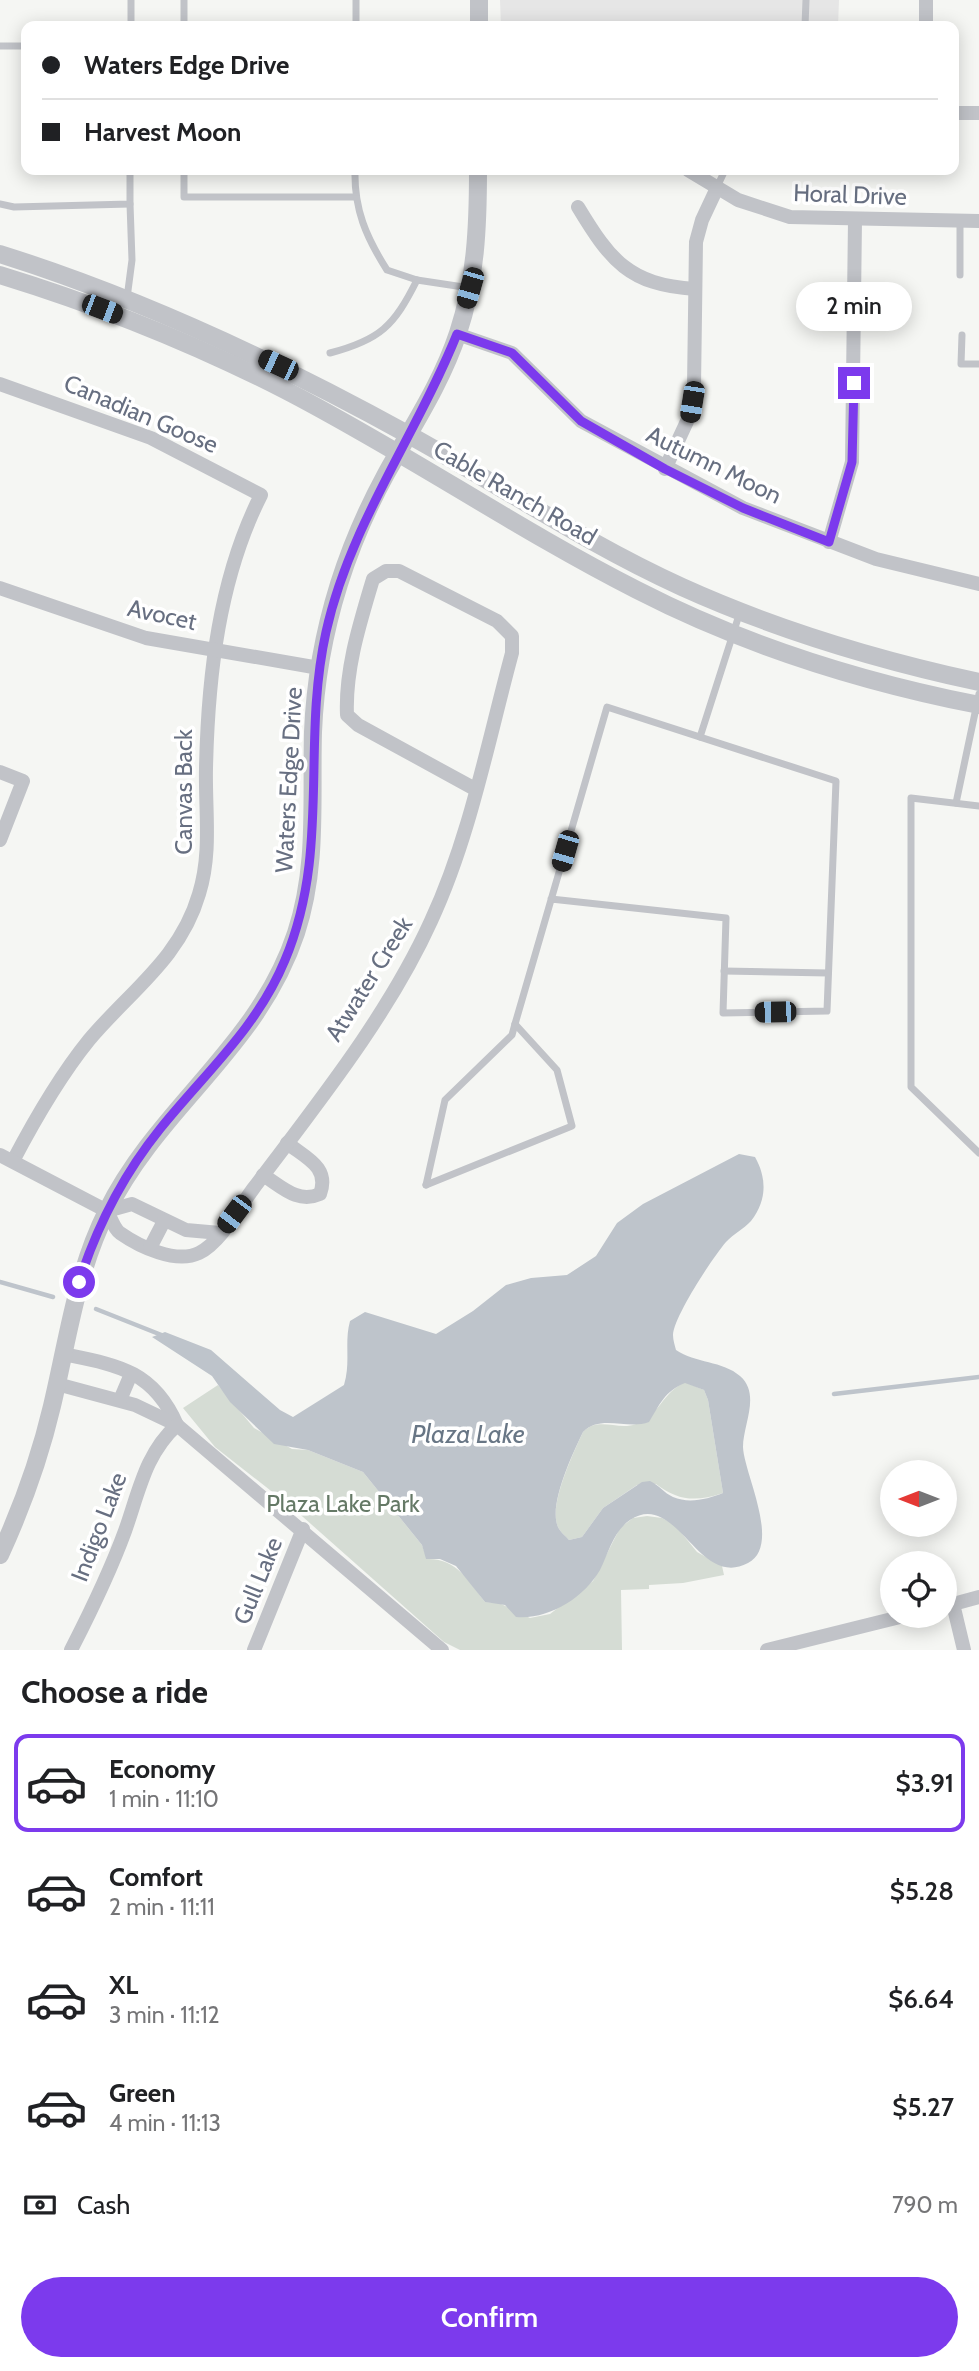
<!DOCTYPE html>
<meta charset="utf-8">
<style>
:root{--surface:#fff;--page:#f6f6f6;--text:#202124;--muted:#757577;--line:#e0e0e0;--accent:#7c3aed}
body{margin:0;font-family:Cabin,sans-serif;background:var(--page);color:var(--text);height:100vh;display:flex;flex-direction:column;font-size:26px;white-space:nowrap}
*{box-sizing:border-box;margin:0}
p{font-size:23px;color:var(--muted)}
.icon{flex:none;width:38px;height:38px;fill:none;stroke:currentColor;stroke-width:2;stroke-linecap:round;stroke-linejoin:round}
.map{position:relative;height:1650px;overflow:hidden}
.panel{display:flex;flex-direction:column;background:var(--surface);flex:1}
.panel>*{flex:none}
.banner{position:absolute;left:21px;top:21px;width:938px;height:154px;border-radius:14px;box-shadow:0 4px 18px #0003;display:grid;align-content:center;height:154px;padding:0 21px;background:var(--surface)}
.needle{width:46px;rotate:270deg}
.fabs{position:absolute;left:880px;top:1460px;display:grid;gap:14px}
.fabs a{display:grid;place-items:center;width:77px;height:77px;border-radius:50%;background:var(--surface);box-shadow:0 4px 18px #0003;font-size:35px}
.end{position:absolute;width:32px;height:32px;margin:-16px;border:9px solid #7c3aed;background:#fff;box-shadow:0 0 0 4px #fff}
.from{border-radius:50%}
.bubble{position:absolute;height:49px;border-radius:24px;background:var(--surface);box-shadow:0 4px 18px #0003;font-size:23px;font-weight:600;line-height:49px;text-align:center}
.car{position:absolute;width:21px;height:42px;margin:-21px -10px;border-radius:9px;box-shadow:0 0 5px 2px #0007;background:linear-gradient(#222 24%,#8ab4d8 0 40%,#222 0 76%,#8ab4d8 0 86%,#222 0)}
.banner b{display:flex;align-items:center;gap:24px;height:66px;font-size:26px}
.banner b+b{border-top:2px solid var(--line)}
.banner i{width:18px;height:18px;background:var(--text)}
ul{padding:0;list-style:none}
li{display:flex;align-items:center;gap:21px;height:98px;margin:0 14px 10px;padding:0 7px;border:4px solid transparent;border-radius:14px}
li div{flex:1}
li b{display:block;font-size:26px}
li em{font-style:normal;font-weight:600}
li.selected{border-color:var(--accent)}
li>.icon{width:63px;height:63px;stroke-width:1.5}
h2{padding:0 21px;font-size:32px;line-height:84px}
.pay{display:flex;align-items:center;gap:18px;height:77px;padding:0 21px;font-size:26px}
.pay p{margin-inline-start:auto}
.primary-button{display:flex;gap:14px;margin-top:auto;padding:14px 21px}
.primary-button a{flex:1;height:80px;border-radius:42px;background:var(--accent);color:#fff;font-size:28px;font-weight:600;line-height:80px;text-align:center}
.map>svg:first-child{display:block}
.built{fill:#e6e6e6}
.green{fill:#d5dcd4}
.water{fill:#bec4cb;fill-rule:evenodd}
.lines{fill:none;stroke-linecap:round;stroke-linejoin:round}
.stream{stroke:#bec4cb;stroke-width:4.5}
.service{stroke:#c1c3c8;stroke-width:7}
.minor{stroke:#c1c3c8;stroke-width:14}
.tertiary{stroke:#c1c3c8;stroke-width:18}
.route{stroke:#7c3aed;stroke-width:9}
.labels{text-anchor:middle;stroke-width:7;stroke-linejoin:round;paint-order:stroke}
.street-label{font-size:24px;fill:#676f81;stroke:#fff}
.park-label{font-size:24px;fill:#657966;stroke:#fff}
.water-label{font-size:26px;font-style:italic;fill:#687685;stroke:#fff}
</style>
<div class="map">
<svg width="979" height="1650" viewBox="0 0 979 1650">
<rect width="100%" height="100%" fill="#f5f6f3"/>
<path class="built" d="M500,0h339l-1,26h-337z"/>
<g class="green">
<path d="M685,1382l19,8 4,10 15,93c-27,9 -45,8 -67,-9l-19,1 -34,23 -21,29 -13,3c-3,-4 -9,-8 -11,-13 -10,-21 15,-73 25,-95 15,-16 35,-1 53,-8 23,-8 26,-31 49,-42z"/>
<path d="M218,1385l36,43 38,21 16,1 55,22 59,73 5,14c29,-1 41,21 58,43l14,1 31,15 20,-4 43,-33 27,-53 13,-10 14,-2 15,2 13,7 22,27 25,14 2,9 -41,8 -34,2v4l-28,1 1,60h-162l-16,-8 -150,-133 -79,-62 -32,-39z"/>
</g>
<path class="water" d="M739,1154l16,3c12,21 12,44 -4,64 -7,8 -18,13 -25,21 -13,15 -52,74 -53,93 0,5 2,11 3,15 19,13 47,11 64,26 21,18 3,49 3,71 1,27 39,98 5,116 -50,27 -71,-74 -118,-43 -17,12 -21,32 -30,50 -16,28 -52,50 -84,47l-11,-12 -20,-3 -29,-36 -16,-7h-14l-4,-14 -59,-73 -55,-22 -34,-6 -44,-42 -18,-26 -60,-39 13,-5 46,18 69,60 13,7 51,-32c7,-23 0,-42 6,-64l15,-9 71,22 37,-23 33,-26 25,-7 36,-3 29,-19 21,-33 26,-19zM685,1383l19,7 4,10 15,93c-15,6 -34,11 -50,4 -9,-4 -14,-12 -23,-16l-8,1 -39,26 -21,29 -13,3c-3,-4 -9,-8 -11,-13 -10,-22 15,-74 25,-95 17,-18 45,-2 66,-10 11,-18 16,-31 36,-39z"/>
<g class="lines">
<g class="stream">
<path d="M0,1282l53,15"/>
<path d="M96,1309l68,27"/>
<path d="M834,1394l145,-17"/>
</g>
<g class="service">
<path d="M184,0v26"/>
<path d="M131,26v-26"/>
<path d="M356,26v-26"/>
<path d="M805,26l1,-26"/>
<path d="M0,46h26"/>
<path d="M184,170v27h170"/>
<path d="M355,170c-1,39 11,67 32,100l30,10 53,8"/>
<path d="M717,187l8,-17"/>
<path d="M0,204l14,3 116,-3v-34"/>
<path d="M960,275v-54"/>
<path d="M127,298l5,-38 -2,-56"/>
<path d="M962,335l-1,29h18"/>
<path d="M330,353c50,-13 64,-27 87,-73"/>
<path d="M700,737l40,-125"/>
<path d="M956,803l23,-109"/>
<path d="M979,806l-68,-8v289l68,66"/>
<path d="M724,971l104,2"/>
<path d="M426,1185l19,-85 67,-65 3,-11 92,-317 229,74 -9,230 -104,2 3,-95 -175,-19"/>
<path d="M426,1185l146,-59 -15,-56 -42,-46"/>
</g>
<g class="minor">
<path d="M926,26v-26"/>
<path d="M954,113h25"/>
<path d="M688,170l50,30 52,17 189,4"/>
<path d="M578,207c32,53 51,78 117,82"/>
<path d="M457,334l55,19 69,68 162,87 133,51 103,25"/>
<path d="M0,384l151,54 110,57c-42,83 -53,181 -55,273 -1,43 6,84 -7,126 -19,65 -69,97 -110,146 -30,37 -54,79 -76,121"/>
<path d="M665,469l24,-52 5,-30 2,-145 6,-22 15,-32"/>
<path d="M829,542l23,-80 3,-242"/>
<path d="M0,588l146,50 173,30"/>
<path d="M0,772l23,9 -23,59"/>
<path d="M0,1155l107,56"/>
<path d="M263,1175c19,12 35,29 57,19 10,-27 -14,-36 -33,-51"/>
<path d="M107,1211c4,7 7,18 13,22 20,14 56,31 79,20 22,-11 40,-45 54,-64 63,-84 135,-173 178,-268 39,-84 57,-180 81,-268v-17l-15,-15 -98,-50h-13l-13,8c-13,44 -28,90 -26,136l11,10 117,64"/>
<path d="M107,1211l25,-7 54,26 34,3"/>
<path d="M150,1248l14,-27"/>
<path d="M63,1354c54,11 90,16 114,71"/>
<path d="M57,1384l78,21 42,20 265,225"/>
<path d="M120,1400l11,-26"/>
<path d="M953,1604l11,46"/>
<path d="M946,1606l33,-9"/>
<path d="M71,1650c20,-39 39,-78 54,-119 14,-39 20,-77 52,-106"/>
<path d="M254,1650l49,-121"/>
<path d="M767,1650l141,-35"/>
</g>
<g class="tertiary">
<path d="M479,26v-26"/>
<path d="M0,254c143,45 277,108 409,181 91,50 178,109 273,152 95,43 195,73 297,95"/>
<path d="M0,275c98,30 193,68 285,115 120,62 232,139 352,200 107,55 225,92 342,115"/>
<path d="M0,1555c22,-48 40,-98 52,-149 16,-67 24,-133 55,-195 52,-105 151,-163 189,-278 22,-67 15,-132 17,-201 2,-50 11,-100 26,-148 12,-38 28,-75 47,-110 26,-47 55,-90 72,-141 18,-54 20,-107 20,-163"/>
</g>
</g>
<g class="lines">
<path class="route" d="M79,1282c18,-56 44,-107 81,-153 45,-56 97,-101 125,-169 46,-110 16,-215 41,-328 24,-108 90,-196 131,-298l55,19 69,68 84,48 78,39 86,34 23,-80 2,-79"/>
</g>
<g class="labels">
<g class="street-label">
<text transform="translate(850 195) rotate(2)" y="8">Horal Drive</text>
<text transform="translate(141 414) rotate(23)" y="8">Canadian Goose</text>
<text transform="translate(714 465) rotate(26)" y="8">Autumn Moon</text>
<text transform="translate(515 493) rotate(30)" y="8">Cable Ranch Road</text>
<text transform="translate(162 615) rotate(12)" y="8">Avocet</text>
<text transform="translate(289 780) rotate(-87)" y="8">Waters Edge Drive</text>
<text transform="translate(184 792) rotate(-90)" y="8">Canvas Back</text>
<text transform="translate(369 979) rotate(-58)" y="8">Atwater Creek</text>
<text transform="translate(99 1527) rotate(-69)" y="8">Indigo Lake</text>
<text transform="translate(258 1581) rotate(-68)" y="8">Gull Lake</text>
</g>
<g class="park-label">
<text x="343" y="1512">Plaza Lake Park</text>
</g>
<g class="water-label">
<text x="468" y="1443">Plaza Lake</text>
</g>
</g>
</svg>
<div class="fabs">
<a><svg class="needle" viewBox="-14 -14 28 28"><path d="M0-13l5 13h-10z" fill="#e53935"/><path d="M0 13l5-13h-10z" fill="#757577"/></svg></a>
<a><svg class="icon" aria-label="locate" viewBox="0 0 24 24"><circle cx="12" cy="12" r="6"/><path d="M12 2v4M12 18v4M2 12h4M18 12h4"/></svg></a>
</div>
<i class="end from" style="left:79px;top:1282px"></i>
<i class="end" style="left:854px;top:383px"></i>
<div class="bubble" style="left:796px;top:282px;width:116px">2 min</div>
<i class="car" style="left:470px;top:288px;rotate:196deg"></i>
<i class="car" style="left:102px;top:309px;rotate:111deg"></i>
<i class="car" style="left:278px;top:365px;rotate:295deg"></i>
<i class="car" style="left:692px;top:402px;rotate:189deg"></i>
<i class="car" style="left:565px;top:851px;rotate:196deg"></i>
<i class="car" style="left:775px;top:1012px;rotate:269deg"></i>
<i class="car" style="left:234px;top:1214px;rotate:217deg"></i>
<div class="banner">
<b><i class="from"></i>Waters Edge Drive</b>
<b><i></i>Harvest Moon</b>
</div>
</div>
<section class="panel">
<h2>Choose a ride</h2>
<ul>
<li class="selected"><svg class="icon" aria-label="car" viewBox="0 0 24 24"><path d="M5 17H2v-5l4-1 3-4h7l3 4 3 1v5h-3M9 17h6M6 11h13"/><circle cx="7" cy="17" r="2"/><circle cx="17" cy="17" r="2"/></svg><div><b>Economy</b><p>1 min · 11:10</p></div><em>$3.91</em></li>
<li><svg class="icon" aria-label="car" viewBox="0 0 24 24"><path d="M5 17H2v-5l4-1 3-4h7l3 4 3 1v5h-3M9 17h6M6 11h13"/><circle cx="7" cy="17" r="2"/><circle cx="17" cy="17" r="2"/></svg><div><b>Comfort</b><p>2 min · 11:11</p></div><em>$5.28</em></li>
<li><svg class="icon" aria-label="car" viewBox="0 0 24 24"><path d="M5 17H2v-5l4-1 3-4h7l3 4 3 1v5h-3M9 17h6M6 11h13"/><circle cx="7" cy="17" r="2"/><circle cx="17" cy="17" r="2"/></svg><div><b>XL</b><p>3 min · 11:12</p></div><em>$6.64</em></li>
<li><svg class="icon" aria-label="car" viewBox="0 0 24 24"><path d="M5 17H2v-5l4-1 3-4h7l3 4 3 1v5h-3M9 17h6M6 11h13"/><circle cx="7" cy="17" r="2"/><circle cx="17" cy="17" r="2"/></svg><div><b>Green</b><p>4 min · 11:13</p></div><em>$5.27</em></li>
</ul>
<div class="pay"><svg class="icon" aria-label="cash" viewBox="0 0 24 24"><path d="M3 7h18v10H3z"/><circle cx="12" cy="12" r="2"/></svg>Cash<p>790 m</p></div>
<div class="primary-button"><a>Confirm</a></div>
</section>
